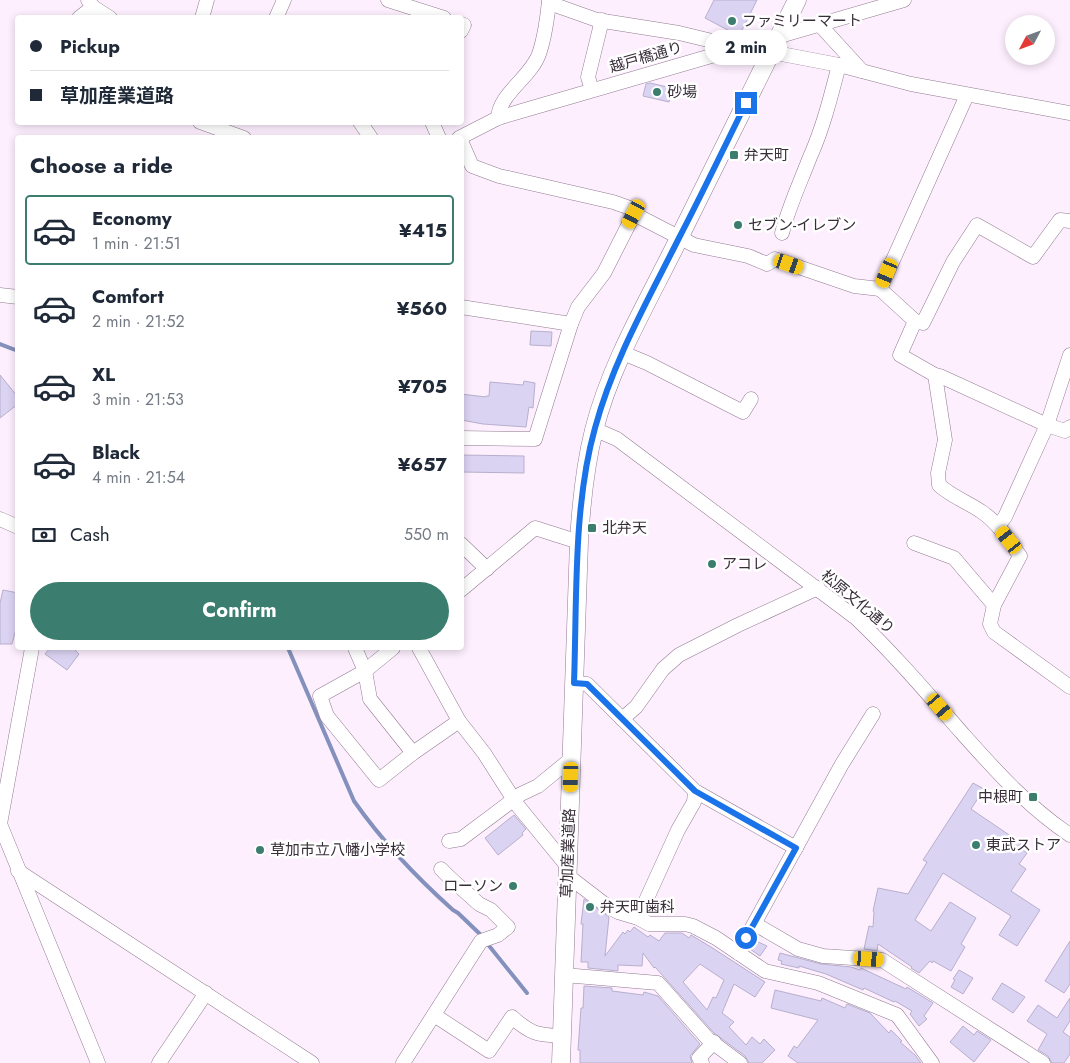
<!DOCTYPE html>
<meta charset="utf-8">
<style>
:root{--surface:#fff;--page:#f2f2f3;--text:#1f2937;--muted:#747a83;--line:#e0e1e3;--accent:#3b7d6e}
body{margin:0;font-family:Jost,"Noto Sans JP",sans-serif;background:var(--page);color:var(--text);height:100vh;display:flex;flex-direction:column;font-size:19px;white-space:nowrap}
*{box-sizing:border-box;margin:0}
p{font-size:16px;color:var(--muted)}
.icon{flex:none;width:28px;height:28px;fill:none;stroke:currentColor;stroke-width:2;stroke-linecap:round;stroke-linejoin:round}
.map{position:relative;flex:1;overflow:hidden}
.sheet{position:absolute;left:15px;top:135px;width:449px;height:515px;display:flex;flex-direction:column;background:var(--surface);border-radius:5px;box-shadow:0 2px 8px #0003}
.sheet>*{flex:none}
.top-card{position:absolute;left:15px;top:15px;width:449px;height:110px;border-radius:5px;box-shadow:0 2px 8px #0003;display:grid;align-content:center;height:110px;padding:0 15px;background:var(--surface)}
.needle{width:32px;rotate:229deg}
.tools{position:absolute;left:1005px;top:15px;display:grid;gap:10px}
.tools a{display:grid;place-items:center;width:50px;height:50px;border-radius:50%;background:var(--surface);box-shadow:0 2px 8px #0003;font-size:25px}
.end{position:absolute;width:22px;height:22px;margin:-11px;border:6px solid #1a73e8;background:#fff;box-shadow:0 0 0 2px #fff}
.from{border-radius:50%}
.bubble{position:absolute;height:35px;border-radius:18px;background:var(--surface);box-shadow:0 2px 8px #0003;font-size:16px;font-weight:700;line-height:35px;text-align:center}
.car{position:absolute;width:15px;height:30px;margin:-15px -8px;border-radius:6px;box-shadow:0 0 4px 1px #0007;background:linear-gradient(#f5c518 24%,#345 0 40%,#f5c518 0 76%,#345 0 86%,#f5c518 0)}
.top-card b{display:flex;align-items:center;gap:18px;height:48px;font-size:19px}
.top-card b+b{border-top:1px solid var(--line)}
.top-card i{width:12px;height:12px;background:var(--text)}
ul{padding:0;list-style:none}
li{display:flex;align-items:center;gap:15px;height:70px;margin:0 10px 8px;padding:0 5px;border:2px solid transparent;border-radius:5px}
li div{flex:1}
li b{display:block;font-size:19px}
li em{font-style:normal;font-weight:700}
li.current{border-color:var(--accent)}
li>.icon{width:45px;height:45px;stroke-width:1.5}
h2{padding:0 15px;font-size:22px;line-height:60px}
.pay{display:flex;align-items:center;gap:12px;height:55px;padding:0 15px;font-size:19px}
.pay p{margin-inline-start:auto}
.cta{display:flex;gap:10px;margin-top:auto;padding:10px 15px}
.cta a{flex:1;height:58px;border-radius:30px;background:var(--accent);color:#fff;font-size:20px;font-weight:700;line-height:58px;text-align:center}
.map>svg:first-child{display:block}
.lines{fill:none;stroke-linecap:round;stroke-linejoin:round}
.stream{stroke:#8391bc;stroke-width:4}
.building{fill:#dbd3f2;stroke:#b6afcd;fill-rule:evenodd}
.minor-casing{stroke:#917b91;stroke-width:15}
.major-casing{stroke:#917b91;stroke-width:19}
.minor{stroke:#fff;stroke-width:14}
.major{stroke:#fff;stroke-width:18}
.route{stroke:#1a73e8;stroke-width:6}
.poi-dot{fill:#3b7d6e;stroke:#fff;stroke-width:2}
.labels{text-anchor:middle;stroke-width:5;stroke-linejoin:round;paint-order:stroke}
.poi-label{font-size:15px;fill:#382e38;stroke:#fff;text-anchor:start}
.street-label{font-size:15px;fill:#382e38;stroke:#fff}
</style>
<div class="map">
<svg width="1070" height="1063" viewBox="0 0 1070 1063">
<rect width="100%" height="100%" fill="#feeffe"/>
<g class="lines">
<g class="stream">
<path d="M0,344l18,7"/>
<path d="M288,648l66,153c28,40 62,76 99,109l5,3 24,23"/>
<path d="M486,942l41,51"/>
</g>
</g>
<g class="building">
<path d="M714,0h43l-18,36 -34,-18z"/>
<path d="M650,83l22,5 -3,14 -26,-6 3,-12z"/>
<path d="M531,331l21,1 -1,14 -21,-1z"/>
<path d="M0,375l18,22v7l-18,14z"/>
<path d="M524,381l11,2 -2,25 -4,-1 -3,20 -43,-3 -22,-4v-26l25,3v-1h3l1,-14 33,3z"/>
<path d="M461,455l63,1v17l-63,-1z"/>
<path d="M3,590l15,3v36h-2l-4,15h-12v-41z"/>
<path d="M50,648h23l6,6 -12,16 -22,-16z"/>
<path d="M973,783l11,6 -13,20 50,34 -2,4 8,6 -8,11 7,5 -15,22 29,19 -23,36 -18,-11 12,-19 -68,-43 -28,47 16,11 19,-29 26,16 -15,26 4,3 -14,24 -18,-10 -1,2 -2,-2 -11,12 -8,-5 1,-1 -34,-23 -1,7 -13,-2 5,-23 4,1 1,-15 -1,-1 5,-23 30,6 19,-32 -4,-2z"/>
<path d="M514,815l12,14 -4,4 1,2 -25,20 -13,-17z"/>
<path d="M584,899l25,18 -4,39 18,-24 2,2 3,-4 2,2 4,-5 14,10 2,-2 9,6 6,-8h17l7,5 2,-3 20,12 54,35 -10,15 -21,-13 -12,29 12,9 -5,5 17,18 6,-8 8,7 4,-5 11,11 -13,13h-13l-4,-7 -31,-23 -59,-66 -1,1 -11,-15 -1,13 -24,-1v6l-30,-3v-6h-7l2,-38h-2zM700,964l24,16 -8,18 -3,-1 -6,13 -24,-28z"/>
<path d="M756,941l11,5 -7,10 -10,-7z"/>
<path d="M1070,941v43l-6,9 -19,-12z"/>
<path d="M780,953l41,11 30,3 9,3 1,-2 45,21 1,-2 26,16 -9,13 3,3 -8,7 -9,-12 2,-3 -17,-10 -1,1 -30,-14 -1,2 -37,-16 -27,-8v2l-18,-4 1,-3 -4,-1z"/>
<path d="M959,970l14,8 -10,16 -12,-7 4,-7 -2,-1z"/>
<path d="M1002,983l23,14 -12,16 -21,-14z"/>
<path d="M584,986l28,2v3l31,4 1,-3 14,4 42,48 -10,12 2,7h-112v-13h-2l3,-42h2z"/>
<path d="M775,990l46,11 1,-3 23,10 2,-4 23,9 19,20 2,-3 11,11 -2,1 15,13 6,8h-123l-10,-7 6,-10 3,2 21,-28 -47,-12z"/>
<path d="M1070,998v23l-7,11 7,5v17l-6,9h-12l-4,-7 -10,-6 9,-16 -20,-13 11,-16 19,13z"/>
<path d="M963,1026l11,9 3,-4 14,9 -17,22 -24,-20z"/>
</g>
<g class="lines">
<g class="minor-casing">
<g id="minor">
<path d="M388,0l56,18"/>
<path d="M549,3l48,17 82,13 33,8 12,11"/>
<path d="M93,7l17,11"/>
<path d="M79,18l14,-11 -5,-7"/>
<path d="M202,18l5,-18"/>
<path d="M276,18l8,-18"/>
<path d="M461,24l3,1 -3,6"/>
<path d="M819,24l43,47"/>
<path d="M771,52l68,13 72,19 159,29"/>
<path d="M592,90l-4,-13 14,-57"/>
<path d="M967,95l-87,194 35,32 -15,34 35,20 10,65 -7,33 1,12c13,12 29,17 43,27 16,11 27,28 38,44l-26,49 -4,19 4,8 76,55"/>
<path d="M498,118c1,-24 33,-41 41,-64 5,-14 9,-39 10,-54"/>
<path d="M200,122l44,16"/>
<path d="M360,122l11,16"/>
<path d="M432,122l7,16"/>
<path d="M459,138l39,-20 27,-8 379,-110"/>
<path d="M461,141l11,25 27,10 114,26 17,6 4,6 -30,59 -26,34 -7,17 -36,115 -74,-1"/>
<path d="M634,214l60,31 54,11 19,8 8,-5 79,27 26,3"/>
<path d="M782,233c7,-27 18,-50 28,-76 13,-29 21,-61 29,-92"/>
<path d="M0,295l18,2"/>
<path d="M461,307l110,17"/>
<path d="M915,321l8,2 30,-61 24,-37 56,32 27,-37 10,1"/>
<path d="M623,353l24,10 96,49 8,-13"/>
<path d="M935,375l5,1 107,49 18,6 5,-4"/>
<path d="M594,429l23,10 239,179c38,36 72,76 106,115 34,38 66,74 108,102"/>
<path d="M0,519l18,8"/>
<path d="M998,526l7,-9 42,-92 23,-70"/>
<path d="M914,543l40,15 40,47"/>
<path d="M461,544l26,25"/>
<path d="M461,590l74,-62 44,14"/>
<path d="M32,648l-32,176 98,239"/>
<path d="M355,648l10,23 5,28 43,54"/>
<path d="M393,648l-28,23 -45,25 7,20 52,64 34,-27 46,-32"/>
<path d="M419,648l40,73 25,32 34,53 50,61"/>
<path d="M574,683l13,1 108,107 101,57"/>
<path d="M622,719l14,-12 27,-38 16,-14 59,-30 80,-37"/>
<path d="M449,841l12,-2 60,-45 17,-8 33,-27"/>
<path d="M18,871l294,192"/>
<path d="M568,876l39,30 11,6 20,6 11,6h36l8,2 23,12 49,33 53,12 79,32 35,48"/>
<path d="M638,918l40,-88 16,-28 1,-11"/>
<path d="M755,924l43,25 25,7 59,4 161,103"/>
<path d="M738,953l104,-189 31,-50"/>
<path d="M564,975l94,8 50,56 32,24"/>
<path d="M434,1015l55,36 23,-34c19,17 25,18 50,19"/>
<path d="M159,1063l47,-70"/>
<path d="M403,1063l78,-122 17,-6 10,-8 -17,-17 -12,-6 -29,-26 -9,-9"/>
<path d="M702,1063l-3,-5 15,-16"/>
</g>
</g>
<g class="major-casing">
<path id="major" d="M561,1063l18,-521c2,-37 6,-76 15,-112 18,-71 58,-135 89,-200 38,-77 76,-153 114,-230"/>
</g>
<use href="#minor" class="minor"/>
<use href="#major" class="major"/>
</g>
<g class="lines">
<path class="route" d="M746,103c-22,45 -44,91 -67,135 -31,62 -66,123 -84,190 -22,78 -18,173 -21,255l13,1 108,107 101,57 -50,90"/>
</g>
<g class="poi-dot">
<circle cx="732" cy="21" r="5"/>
<circle cx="657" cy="92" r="5"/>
<rect x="729" y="150" width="10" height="10" rx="2.5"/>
<circle cx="738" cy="225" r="5"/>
<rect x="587" y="523" width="10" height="10" rx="2.5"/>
<circle cx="712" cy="564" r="5"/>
<rect x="1028" y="792" width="10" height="10" rx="2.5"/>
<circle cx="976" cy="845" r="5"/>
<circle cx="260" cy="850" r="5"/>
<circle cx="513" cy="886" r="5"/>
<circle cx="590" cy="907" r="5"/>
</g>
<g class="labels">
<g class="poi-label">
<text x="742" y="26">ファミリーマート</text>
<text x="667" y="97">砂場</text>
<text x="744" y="160">弁天町</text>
<text x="748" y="230">セブン-イレブン</text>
<text x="602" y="533">北弁天</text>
<text x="722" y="569">アコレ</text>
<text x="1023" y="802" text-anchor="end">中根町</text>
<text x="986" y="850">東武ストア</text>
<text x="270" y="855">草加市立八幡小学校</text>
<text x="503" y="891" text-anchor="end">ローソン</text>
<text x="600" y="912">弁天町歯科</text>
</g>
<g class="street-label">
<text transform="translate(646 57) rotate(-16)" y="5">越戸橋通り</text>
<text transform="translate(858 602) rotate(40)" y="5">松原文化通り</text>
<text transform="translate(568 853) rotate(-88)" y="5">草加産業道路</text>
</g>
</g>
</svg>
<div class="tools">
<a><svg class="needle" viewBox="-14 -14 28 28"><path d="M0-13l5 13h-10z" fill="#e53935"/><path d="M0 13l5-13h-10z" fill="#747a83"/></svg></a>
</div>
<i class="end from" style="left:746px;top:938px"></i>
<i class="end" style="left:746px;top:103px"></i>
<div class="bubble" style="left:705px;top:30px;width:82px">2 min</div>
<i class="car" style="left:634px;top:214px;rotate:208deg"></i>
<i class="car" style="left:789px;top:264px;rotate:109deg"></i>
<i class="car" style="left:887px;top:273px;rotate:203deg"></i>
<i class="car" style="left:1009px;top:540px;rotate:321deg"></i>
<i class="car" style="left:940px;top:707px;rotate:139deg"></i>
<i class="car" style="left:571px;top:777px;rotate:182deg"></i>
<i class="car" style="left:869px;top:959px;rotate:94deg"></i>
<div class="top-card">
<b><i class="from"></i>Pickup</b>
<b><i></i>草加産業道路</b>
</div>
<section class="sheet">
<h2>Choose a ride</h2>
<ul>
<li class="current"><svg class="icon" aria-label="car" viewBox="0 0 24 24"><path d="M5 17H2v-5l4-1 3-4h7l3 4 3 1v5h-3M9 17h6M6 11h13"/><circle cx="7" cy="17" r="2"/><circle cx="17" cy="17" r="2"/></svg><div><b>Economy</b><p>1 min · 21:51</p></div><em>¥415</em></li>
<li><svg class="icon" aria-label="car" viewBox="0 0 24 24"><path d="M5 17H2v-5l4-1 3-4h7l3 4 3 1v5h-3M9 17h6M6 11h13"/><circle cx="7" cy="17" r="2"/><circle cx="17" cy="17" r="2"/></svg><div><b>Comfort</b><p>2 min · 21:52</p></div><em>¥560</em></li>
<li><svg class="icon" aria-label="car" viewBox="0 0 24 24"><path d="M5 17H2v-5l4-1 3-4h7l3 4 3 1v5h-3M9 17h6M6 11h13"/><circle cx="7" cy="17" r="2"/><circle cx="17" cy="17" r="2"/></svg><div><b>XL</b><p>3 min · 21:53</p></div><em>¥705</em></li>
<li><svg class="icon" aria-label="car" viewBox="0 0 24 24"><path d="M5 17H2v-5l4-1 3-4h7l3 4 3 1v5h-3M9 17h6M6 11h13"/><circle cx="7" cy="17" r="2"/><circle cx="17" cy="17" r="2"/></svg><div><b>Black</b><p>4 min · 21:54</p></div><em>¥657</em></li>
</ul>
<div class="pay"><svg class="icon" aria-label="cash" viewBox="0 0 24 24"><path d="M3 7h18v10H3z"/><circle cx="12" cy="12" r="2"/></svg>Cash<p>550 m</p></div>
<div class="cta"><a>Confirm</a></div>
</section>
</div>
